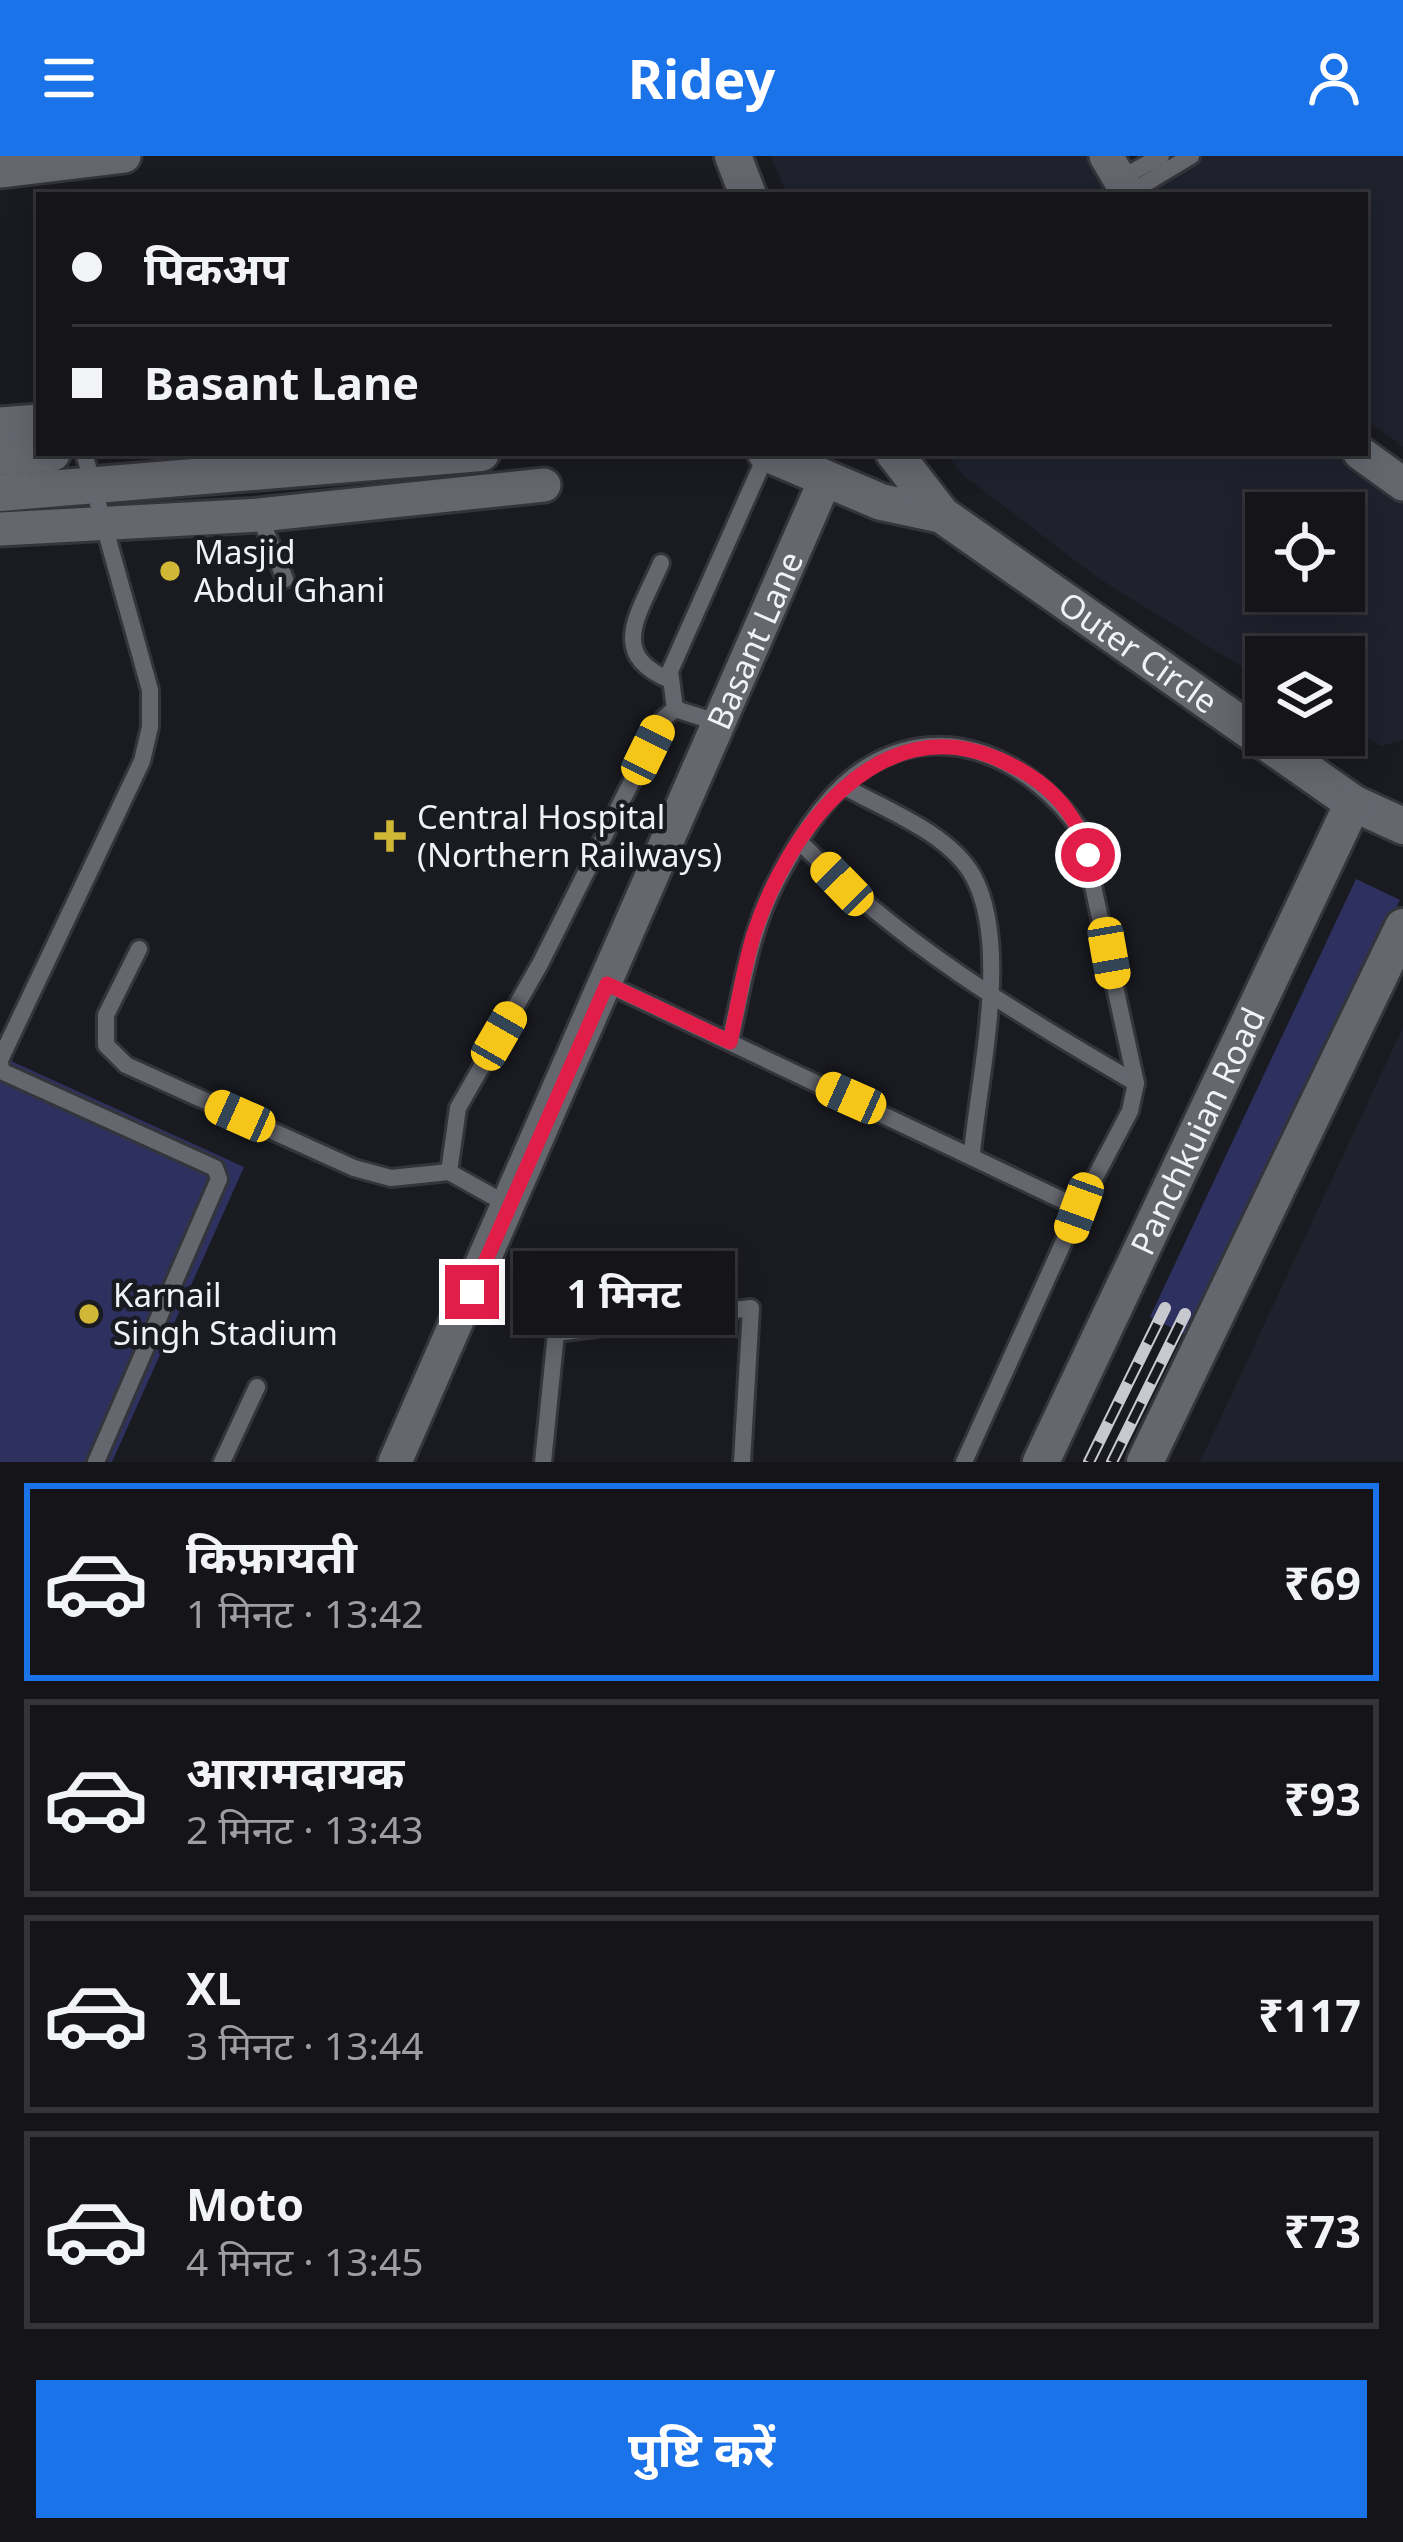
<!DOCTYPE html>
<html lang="hi">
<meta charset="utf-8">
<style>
:root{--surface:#141419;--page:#212126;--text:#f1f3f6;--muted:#9d9ea2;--line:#333338;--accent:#1a73e8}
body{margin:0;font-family:"Noto Sans","Noto Sans Devanagari",sans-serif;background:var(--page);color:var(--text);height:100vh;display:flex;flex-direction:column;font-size:45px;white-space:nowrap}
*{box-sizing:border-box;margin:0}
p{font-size:39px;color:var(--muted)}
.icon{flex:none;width:66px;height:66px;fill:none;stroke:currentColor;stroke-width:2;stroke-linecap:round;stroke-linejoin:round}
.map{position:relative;height:1306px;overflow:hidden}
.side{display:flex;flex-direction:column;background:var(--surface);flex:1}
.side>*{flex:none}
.banner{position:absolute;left:36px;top:36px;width:1332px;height:264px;border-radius:0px;box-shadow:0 6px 30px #0003,0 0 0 3px var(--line);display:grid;align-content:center;height:264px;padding:0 36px;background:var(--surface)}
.controls{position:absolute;left:1245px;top:336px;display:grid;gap:24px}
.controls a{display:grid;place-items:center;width:120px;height:120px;border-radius:0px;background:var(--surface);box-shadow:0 6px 30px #0003,0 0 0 3px var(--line);font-size:60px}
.end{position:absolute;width:54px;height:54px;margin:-27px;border:15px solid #e11d48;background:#fff;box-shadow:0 0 0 6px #fff}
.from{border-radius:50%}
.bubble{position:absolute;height:84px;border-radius:0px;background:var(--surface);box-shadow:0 6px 30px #0003,0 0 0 3px var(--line);font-size:39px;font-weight:700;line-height:84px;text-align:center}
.car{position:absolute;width:36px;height:72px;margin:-36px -18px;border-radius:15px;box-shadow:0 0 9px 3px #0007;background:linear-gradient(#f5c518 24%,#345 0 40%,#f5c518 0 76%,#345 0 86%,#f5c518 0)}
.banner b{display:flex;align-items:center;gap:42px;height:114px;font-size:45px}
.banner b+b{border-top:3px solid var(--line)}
.banner i{width:30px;height:30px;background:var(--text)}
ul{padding:21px 0 0;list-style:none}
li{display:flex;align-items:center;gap:36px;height:198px;margin:0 24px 18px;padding:0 12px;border:6px solid var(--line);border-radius:0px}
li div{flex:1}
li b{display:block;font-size:45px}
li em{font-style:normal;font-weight:700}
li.selected{border-color:var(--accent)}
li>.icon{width:108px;height:108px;stroke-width:1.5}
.cta{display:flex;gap:24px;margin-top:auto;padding:24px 36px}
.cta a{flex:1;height:138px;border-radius:0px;background:var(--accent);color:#fff;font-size:48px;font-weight:700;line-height:138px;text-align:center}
header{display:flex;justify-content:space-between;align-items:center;height:156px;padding:0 36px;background:var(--accent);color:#fff;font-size:54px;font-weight:700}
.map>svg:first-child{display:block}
.built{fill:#1f212d;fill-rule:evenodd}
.green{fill:#2e3160}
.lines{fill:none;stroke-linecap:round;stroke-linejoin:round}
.service-casing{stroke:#34353a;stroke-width:22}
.minor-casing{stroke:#34353a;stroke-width:39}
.secondary-casing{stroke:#34353a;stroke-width:42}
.service{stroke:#65676f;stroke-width:16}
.minor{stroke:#65676f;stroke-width:33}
.secondary{stroke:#65676f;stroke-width:36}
.rail-casing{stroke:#c8c9ce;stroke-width:12}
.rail{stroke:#1a1b21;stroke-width:8;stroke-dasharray:22;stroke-linecap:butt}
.route{stroke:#e11d48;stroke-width:15}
.poi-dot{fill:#d0b736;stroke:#1a1b21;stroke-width:4.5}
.labels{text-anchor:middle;stroke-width:9;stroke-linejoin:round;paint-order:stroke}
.poi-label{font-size:33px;fill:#f1f2f7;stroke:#1a1b21;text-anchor:start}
.street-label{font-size:33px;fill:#f1f2f7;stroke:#1a1b21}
</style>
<header><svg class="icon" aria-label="menu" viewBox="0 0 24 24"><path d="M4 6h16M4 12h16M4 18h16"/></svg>Ridey<svg class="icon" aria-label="person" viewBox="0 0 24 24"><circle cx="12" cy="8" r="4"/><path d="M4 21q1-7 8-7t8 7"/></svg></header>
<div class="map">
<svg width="1403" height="1306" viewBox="0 0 1403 1306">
<rect width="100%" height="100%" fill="#1a1b21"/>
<g class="built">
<path d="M771,0h325l22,39h-331z"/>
<path d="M1138,0h265v291l-38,-28v-224h-202z"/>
<path d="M945,297h402l56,41v246l-22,6 -37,-21v-68h-78v25l-168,-104 -134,-102zM1266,357h78v78h-78z"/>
<path d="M1403,871v435h-203z"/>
</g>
<g class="green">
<path d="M1356,723l44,21 -206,439 -44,-22z"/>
<path d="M0,900l244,111 -132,295h-112z"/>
</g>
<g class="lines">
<g class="service-casing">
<g id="service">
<path d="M1120,23l41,-23"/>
<path d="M1128,38l63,-38"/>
<path d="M84,297l66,237v37l-8,34 -142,299 1,11 214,97 4,11 -123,283"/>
<path d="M259,359l26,64"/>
<path d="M661,407c-21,50 -55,91 9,117"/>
<path d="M675,553l-5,-38 97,-218"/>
<path d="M843,630c41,23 106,47 130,90 38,69 6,200 -1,277"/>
<path d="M800,686c99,101 214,170 336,241"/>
<path d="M139,793l-33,66v30l20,20 228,103 37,10 58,-6"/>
<path d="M607,828l472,224"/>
<path d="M730,886c12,-54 20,-110 46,-160 20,-39 52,-92 91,-115 80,-50 166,-5 214,64l55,252 -6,28 -51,97 -115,254"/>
<path d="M510,1050l-61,-34 9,-64 82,-144 123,-245 12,-10 45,14"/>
<path d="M222,1306l35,-75"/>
<path d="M543,1306l13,-129 195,-25 -9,154"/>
</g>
</g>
<g class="minor-casing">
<g id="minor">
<path d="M1106,0l23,39"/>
<path d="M0,15l124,-15"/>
<path d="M0,268l39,-3"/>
<path d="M1360,297l43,31"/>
<path d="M0,373l259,-14 285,-30"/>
<path id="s1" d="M395,1306l431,-984"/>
</g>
</g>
<g class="secondary-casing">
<g id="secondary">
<path d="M733,0l15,39"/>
<path d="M766,297l115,49 61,13"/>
<path id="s2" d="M894,297l48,62 411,288 50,23"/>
<path d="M0,301l52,-4"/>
<path d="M0,337l481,-40"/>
<path id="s3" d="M1041,1306l312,-659"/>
<path d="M1145,1306l258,-535"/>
</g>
</g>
<use href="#service" class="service"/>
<use href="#minor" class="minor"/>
<use href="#secondary" class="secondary"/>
<g class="rail-casing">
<g id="rail">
<path d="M1089,1306l76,-154"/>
<path d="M1112,1306l73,-148"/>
</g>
</g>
<use href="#rail" class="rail"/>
</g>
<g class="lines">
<path class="route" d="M472,1136l135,-308 123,58c8,-35 13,-73 24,-108 33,-102 124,-227 244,-175 45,19 77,48 90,96"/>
</g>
<g class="poi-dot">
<circle cx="170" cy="415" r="12"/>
<path d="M384 662h12v12h12v12h-12v12h-12v-12h-12v-12h12z"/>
<circle cx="89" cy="1158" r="12"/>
</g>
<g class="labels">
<g class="poi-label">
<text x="194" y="408">Masjid<tspan x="194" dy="38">Abdul Ghani</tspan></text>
<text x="417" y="673">Central Hospital<tspan x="417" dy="38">(Northern Railways)</tspan></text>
<text x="113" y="1151">Karnail<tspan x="113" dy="38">Singh Stadium</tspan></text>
</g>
<g class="street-label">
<text dy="12" stroke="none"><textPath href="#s1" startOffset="897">Basant Lane</textPath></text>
<text dy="12" stroke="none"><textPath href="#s2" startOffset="318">Outer Circle</textPath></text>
<text dy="12" stroke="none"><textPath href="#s3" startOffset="366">Panchkuian Road</textPath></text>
</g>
</g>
</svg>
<div class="controls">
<a><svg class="icon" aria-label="locate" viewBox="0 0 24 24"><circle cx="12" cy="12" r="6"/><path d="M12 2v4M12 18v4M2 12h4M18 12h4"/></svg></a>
<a><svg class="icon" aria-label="layers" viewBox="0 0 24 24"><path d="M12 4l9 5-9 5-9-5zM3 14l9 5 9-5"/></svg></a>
</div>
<i class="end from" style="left:1088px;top:699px"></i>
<i class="end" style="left:472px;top:1136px"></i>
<div class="bubble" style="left:513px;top:1095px;width:222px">1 मिनट</div>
<i class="car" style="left:648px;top:594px;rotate:26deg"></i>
<i class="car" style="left:842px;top:728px;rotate:316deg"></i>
<i class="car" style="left:1109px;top:797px;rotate:170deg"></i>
<i class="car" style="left:499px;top:880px;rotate:30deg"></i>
<i class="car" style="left:851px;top:942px;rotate:294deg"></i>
<i class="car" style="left:240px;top:960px;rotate:294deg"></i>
<i class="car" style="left:1079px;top:1052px;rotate:200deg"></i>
<div class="banner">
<b><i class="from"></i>पिकअप</b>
<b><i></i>Basant Lane</b>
</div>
</div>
<section class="side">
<ul>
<li class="selected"><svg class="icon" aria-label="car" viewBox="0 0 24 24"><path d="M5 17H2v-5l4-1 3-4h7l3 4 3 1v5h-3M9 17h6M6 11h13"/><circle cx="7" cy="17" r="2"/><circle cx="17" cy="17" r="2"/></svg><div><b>किफ़ायती</b><p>1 मिनट · 13:42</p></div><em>₹69</em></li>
<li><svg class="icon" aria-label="car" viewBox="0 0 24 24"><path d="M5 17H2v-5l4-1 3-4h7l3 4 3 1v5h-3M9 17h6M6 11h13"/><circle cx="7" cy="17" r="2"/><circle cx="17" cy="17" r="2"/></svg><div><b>आरामदायक</b><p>2 मिनट · 13:43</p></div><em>₹93</em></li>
<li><svg class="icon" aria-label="car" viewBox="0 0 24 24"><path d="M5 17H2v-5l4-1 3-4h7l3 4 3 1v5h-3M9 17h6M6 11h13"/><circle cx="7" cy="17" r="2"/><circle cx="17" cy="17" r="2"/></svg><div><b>XL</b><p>3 मिनट · 13:44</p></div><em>₹117</em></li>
<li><svg class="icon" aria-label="car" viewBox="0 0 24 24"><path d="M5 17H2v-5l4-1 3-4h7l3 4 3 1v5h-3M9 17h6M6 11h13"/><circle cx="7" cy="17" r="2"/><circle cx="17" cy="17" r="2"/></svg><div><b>Moto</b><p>4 मिनट · 13:45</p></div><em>₹73</em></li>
</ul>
<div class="cta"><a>पुष्टि करें</a></div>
</section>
